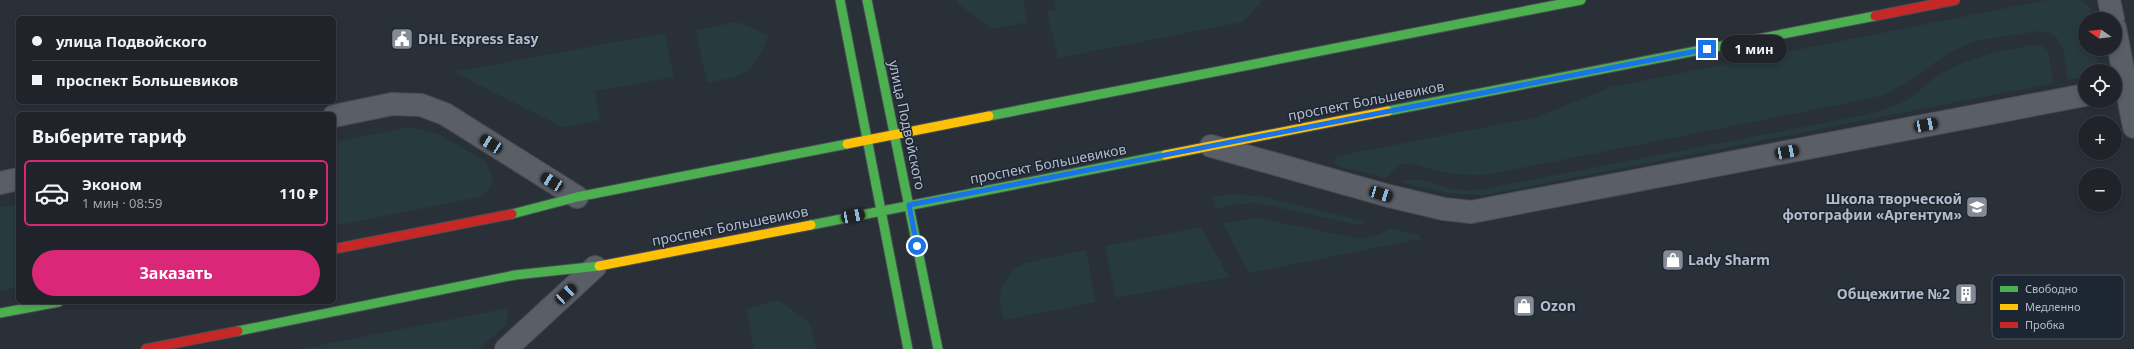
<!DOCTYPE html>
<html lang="ru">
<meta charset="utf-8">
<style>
:root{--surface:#20242a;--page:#282c32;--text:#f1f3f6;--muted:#a2a4a8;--line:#3d4147;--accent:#db2777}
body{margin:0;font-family:"Noto Sans",sans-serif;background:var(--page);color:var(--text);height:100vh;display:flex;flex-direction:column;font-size:15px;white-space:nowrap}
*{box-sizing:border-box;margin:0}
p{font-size:13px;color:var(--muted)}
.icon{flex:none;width:22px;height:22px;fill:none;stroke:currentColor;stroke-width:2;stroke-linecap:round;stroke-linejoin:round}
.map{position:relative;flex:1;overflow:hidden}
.details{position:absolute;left:16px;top:112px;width:320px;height:192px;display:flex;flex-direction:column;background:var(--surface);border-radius:6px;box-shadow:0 2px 6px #0003,0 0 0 1px var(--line)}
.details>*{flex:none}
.top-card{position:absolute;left:16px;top:16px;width:320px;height:88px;border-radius:6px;box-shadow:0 2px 6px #0003,0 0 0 1px var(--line);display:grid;align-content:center;height:88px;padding:0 16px;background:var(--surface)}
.needle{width:26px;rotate:284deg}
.buttons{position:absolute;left:2078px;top:12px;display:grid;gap:8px}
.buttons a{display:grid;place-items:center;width:44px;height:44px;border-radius:50%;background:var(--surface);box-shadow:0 2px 6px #0003,0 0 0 1px var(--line);font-size:20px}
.end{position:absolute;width:18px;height:18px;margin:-9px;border:5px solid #1a73e8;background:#fff;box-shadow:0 0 0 2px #fff}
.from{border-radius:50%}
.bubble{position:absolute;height:28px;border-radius:14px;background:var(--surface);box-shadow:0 2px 6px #0003,0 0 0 1px var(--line);font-size:13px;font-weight:700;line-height:28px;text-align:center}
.car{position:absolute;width:12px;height:24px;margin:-12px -6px;border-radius:5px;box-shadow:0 0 3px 1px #0007;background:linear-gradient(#222 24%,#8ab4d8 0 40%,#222 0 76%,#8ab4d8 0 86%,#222 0)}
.top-card b{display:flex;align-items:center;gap:14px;height:38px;font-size:15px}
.top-card b+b{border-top:1px solid var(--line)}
.top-card i{width:10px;height:10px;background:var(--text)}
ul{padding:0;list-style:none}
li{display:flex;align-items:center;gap:12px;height:66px;margin:0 8px 6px;padding:0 8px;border:2px solid var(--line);border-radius:6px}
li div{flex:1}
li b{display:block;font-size:15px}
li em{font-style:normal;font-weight:700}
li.on{border-color:var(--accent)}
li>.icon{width:36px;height:36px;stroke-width:1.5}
h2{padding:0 16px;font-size:18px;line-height:48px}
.primary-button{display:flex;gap:8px;margin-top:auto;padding:8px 16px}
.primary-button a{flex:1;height:46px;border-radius:24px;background:var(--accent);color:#fff;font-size:16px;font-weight:700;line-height:46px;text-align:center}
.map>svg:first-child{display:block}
.green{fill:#273a3e}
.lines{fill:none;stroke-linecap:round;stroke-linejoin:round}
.street-casing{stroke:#484c53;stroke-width:24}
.fast-casing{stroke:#484c53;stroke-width:11}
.slow-casing{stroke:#484c53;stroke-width:11}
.jam-casing{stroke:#484c53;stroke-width:11}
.street{stroke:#5a5e66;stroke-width:22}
.fast{stroke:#4caf50;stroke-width:9}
.slow{stroke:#ffc107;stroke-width:9}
.jam{stroke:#c62828;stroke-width:9}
.route{stroke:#1a73e8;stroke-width:5}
.labels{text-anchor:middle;stroke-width:3;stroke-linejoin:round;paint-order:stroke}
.poi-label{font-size:14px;font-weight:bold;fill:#b4bcc9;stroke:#1d2633;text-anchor:start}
.street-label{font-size:14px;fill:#b4bcc9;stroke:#1d2633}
.key{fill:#1d2633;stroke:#4a5360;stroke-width:1}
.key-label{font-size:11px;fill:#b4bcc9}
</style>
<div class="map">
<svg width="2134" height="349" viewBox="0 0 2134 349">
<rect width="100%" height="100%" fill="#2a3038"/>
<g class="green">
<path d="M957,0h66l4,22 -33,7 -36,-25z"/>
<path d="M1054,0h209l-21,22 -184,36 -11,-46 9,-2z"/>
<path d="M2046,0h34l10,7 2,12h-7v30h13c1,8 -1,16 -6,22h-7v5l-17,4 -5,-31 -5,-10 -8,-6 -12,-2 -61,10 -25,10 -47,32 -19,11 -22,6 -378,75c-17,0 -33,0 -50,-4 -10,-2 -22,-10 -33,-7 -7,1 -12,9 -16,14l-46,-11 -5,-3 -1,-4 2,-4 197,-38 77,-31z"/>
<path d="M736,22l16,5 16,9c-14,40 -23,39 -61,47l-11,-53z"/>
<path d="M665,33l9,44 -79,14 5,29 -38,7 -108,-55z"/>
<path d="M2034,45l8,1 6,5 6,32 -569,112c-30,1 -55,-5 -83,-13 16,-8 39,6 57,8 8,1 17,0 25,-1l386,-75c16,-5 32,-10 45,-20 10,-7 18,-17 29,-22 30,-16 57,-21 90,-27z"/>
<path d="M409,127l28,6 48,28 8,16 -5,14 -9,6 -145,29v-84z"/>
<path d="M1232,194l34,3 101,25 -9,3 -101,-22 -18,1 -23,5 -3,-12z"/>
<path d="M18,204v83l-18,4v-84z"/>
<path d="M1257,218l103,21 20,-4 9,-7 30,7 1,4 -171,34 -27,-50z"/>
<path d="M1201,227l28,50 -113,21 -11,-52z"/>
<path d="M1086,250l10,52 -92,18 -5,-22 3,-12 12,-17 11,-6z"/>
<path d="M779,300l31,23 6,26h-62l-8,-40z"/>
<path d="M509,308l-3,17 -27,24h-179z"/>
</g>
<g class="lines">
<g class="street-casing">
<g id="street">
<path d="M2109,0l4,19"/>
<path d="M2115,28l19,99"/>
<path d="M334,116l58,-12 29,1 24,9 132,83"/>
<path d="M1211,146l178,50 55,13 27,3 614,-117"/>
<path d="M0,183l18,-4"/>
<path d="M506,349l89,-82"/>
</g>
</g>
<g class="fast-casing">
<g id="fast">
<path d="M840,0l68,349"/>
<path d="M867,0l71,349"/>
<path d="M1388,111l487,-95"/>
<path d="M989,116l592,-116"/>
<path d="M512,214l65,-17 270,-53"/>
<path d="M811,225l354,-70"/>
<path d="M0,313l59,-11"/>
<path d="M238,331l277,-56 84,-9"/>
</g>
</g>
<g class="slow-casing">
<g id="slow">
<path d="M847,144l142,-28"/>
<path d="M1165,155l223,-44"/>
<path d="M599,266l212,-41"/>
</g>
</g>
<g class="jam-casing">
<g id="jam">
<path d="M1875,16l80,-16"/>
<path d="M334,249l178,-35"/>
<path d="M146,349l92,-18"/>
</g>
</g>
<use href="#street" class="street"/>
<use href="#fast" class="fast"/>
<use href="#slow" class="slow"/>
<use href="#jam" class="jam"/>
</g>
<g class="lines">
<path class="route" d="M917,246l-8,-41 798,-156"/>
</g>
<defs>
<g id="civic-square" transform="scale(1.15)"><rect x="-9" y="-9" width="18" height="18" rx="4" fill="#848b96" stroke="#1d2633"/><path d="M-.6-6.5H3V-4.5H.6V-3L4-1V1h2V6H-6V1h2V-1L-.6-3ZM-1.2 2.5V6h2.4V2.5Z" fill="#fff"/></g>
<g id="school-square" transform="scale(1.15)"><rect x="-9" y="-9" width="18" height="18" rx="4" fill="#848b96" stroke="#1d2633"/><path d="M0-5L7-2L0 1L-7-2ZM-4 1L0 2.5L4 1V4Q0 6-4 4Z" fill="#fff"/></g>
<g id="shop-square" transform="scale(1.15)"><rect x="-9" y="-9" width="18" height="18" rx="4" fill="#848b96" stroke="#1d2633"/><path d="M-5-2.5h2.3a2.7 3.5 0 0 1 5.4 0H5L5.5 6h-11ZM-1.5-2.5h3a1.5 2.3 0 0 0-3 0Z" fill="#fff"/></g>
<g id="building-square" transform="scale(1.15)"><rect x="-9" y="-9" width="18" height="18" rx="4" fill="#848b96" stroke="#1d2633"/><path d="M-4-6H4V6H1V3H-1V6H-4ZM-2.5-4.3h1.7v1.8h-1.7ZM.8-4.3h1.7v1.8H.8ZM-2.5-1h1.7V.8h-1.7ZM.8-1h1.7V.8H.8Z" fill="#fff"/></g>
</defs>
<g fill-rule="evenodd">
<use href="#civic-square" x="402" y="39"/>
<use href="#school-square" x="1977" y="207"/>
<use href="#shop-square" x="1673" y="260"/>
<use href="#building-square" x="1966" y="294"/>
<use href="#shop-square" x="1524" y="306"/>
</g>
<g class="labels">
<g class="poi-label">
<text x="418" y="44">DHL Express Easy</text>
<text x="1962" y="204" text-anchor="end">Школа творческой<tspan x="1962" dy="16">фотографии «Аргентум»</tspan></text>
<text x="1688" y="265">Lady Sharm</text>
<text x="1950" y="299" text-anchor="end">Общежитие №2</text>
<text x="1540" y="311">Ozon</text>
</g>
<g class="street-label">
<text transform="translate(1366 101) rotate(-11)" y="5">проспект Большевиков</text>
<text transform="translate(907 125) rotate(78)" y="5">улица Подвойского</text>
<text transform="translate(1048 164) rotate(-11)" y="5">проспект Большевиков</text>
<text transform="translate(730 226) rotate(-11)" y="5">проспект Большевиков</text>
</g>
</g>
<rect x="1992" y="275" width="132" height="64" rx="6" class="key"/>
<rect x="2000" y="286" width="18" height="6" fill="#4caf50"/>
<rect x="2000" y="304" width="18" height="6" fill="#ffc107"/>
<rect x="2000" y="322" width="18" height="6" fill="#c62828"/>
<g class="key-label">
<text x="2025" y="293">Свободно</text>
<text x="2025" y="311">Медленно</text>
<text x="2025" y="329">Пробка</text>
</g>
</svg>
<div class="buttons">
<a><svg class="needle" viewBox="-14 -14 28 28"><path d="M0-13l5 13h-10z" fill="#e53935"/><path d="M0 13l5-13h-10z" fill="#a2a4a8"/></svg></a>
<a><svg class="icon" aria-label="locate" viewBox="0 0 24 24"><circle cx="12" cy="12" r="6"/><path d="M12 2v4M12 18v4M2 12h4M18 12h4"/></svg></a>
<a>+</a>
<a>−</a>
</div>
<i class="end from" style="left:917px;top:246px"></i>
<i class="end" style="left:1707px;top:49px"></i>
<div class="bubble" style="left:1721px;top:35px;width:66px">1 мин</div>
<i class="car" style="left:1926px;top:125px;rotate:79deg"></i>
<i class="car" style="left:491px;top:144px;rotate:303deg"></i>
<i class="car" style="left:1787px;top:152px;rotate:79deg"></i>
<i class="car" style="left:552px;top:182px;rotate:302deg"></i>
<i class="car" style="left:1381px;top:194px;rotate:107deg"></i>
<i class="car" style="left:853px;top:216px;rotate:79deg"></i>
<i class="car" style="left:566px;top:294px;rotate:47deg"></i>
<div class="top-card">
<b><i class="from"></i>улица Подвойского</b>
<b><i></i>проспект Большевиков</b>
</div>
<section class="details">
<h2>Выберите тариф</h2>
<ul>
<li class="on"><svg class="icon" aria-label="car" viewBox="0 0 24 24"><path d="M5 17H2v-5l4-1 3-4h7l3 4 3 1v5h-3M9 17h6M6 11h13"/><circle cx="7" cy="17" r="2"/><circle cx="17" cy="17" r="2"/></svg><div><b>Эконом</b><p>1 мин · 08:59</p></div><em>110 ₽</em></li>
</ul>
<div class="primary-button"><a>Заказать</a></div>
</section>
</div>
